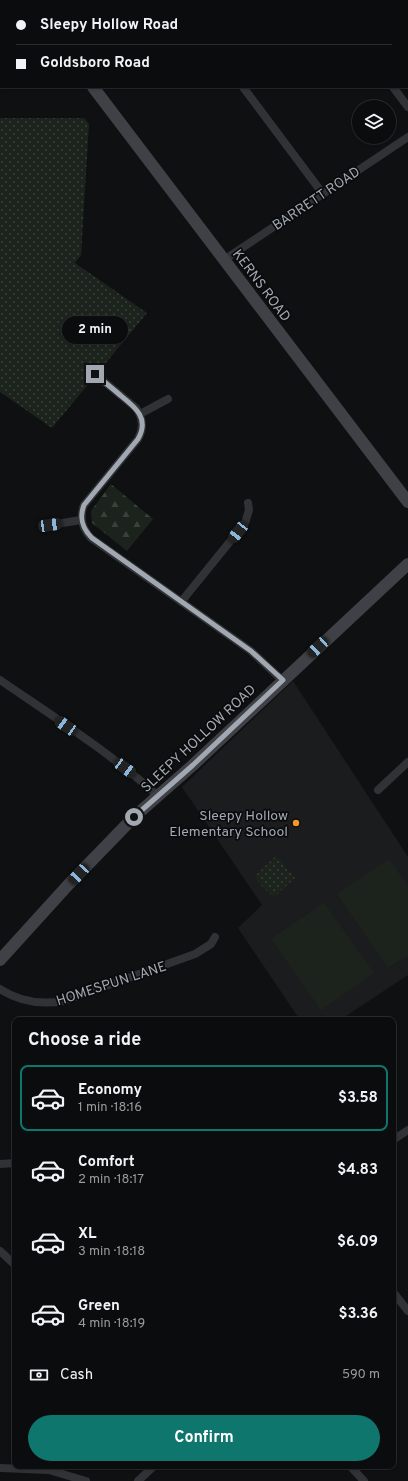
<!DOCTYPE html>
<meta charset="utf-8">
<style>
:root{--surface:#0b0c0d;--page:#141516;--text:#f1f3f6;--muted:#9a9b9d;--line:#2b2c2e;--accent:#0f766e}
body{margin:0;font-family:Overpass,sans-serif;background:var(--page);color:var(--text);height:100vh;display:flex;flex-direction:column;font-size:15px;white-space:nowrap}
*{box-sizing:border-box;margin:0}
p{font-size:13px;color:var(--muted)}
.icon{flex:none;width:22px;height:22px;fill:none;stroke:currentColor;stroke-width:2;stroke-linecap:round;stroke-linejoin:round}
.map{position:relative;flex:1;overflow:hidden}
.drawer{position:absolute;left:12px;top:1017px;width:384px;height:452px;display:flex;flex-direction:column;background:var(--surface);border-radius:8px;box-shadow:0 1px 3px #0004,0 0 0 1px var(--line)}
.drawer>*{flex:none}
.hud{position:absolute;left:0px;top:0px;width:408px;height:88px;box-shadow:0 1px 3px #0004,0 0 0 1px var(--line);display:grid;align-content:center;height:88px;padding:0 16px;background:var(--surface)}
.controls{position:absolute;left:352px;top:100px;display:grid;gap:8px}
.controls a{display:grid;place-items:center;width:44px;height:44px;border-radius:50%;background:var(--surface);box-shadow:0 1px 3px #0004,0 0 0 1px var(--line);font-size:20px}
.end{position:absolute;width:18px;height:18px;margin:-9px;border:5px solid #a1a8b2;background:#111;box-shadow:0 0 0 2px #111}
.from{border-radius:50%}
.bubble{position:absolute;height:28px;border-radius:14px;background:var(--surface);box-shadow:0 1px 3px #0004,0 0 0 1px var(--line);font-size:13px;font-weight:700;line-height:28px;text-align:center}
.car{position:absolute;width:12px;height:24px;margin:-12px -6px;border-radius:5px;box-shadow:0 0 3px 1px #0007;background:linear-gradient(#222 24%,#8ab4d8 0 40%,#222 0 76%,#8ab4d8 0 86%,#222 0)}
.hud b{display:flex;align-items:center;gap:14px;height:38px;font-size:15px}
.hud b+b{border-top:1px solid var(--line)}
.hud i{width:10px;height:10px;background:var(--text)}
ul{padding:0;list-style:none}
li{display:flex;align-items:center;gap:12px;height:66px;margin:0 8px 6px;padding:0 8px;border:2px solid transparent;border-radius:8px}
li div{flex:1}
li b{display:block;font-size:15px}
li em{font-style:normal;font-weight:700}
li.active{border-color:var(--accent)}
li>.icon{width:36px;height:36px;stroke-width:1.5}
h2{padding:0 16px;font-size:18px;line-height:48px}
.pay{display:flex;align-items:center;gap:10px;height:44px;padding:0 16px;font-size:15px}
.pay p{margin-inline-start:auto}
.action{display:flex;gap:8px;margin-top:auto;padding:8px 16px}
.action a{flex:1;height:46px;border-radius:24px;background:var(--accent);color:#fff;font-size:16px;font-weight:700;line-height:46px;text-align:center}
.map>svg:first-child{display:block}
.built{fill:#1b1c1e}
.forest{fill:url(#forest-firs)}
.park{fill:url(#park-dots)}
.pitch{fill:#1c231c}
.lines{fill:none;stroke-linecap:round;stroke-linejoin:round}
.street{stroke:#303236;stroke-width:8}
.secondary{stroke:#3f4146;stroke-width:12}
.route{stroke:#a1a8b2;stroke-width:5}
.poi-dot{fill:#f09828;stroke:#0a0b0c;stroke-width:1.5}
.labels{text-anchor:middle;stroke-width:3.5;stroke-linejoin:round;paint-order:stroke}
.street-label{font-size:14px;fill:#a1a8b2;stroke:#0a0b0c}
.poi-label{font-size:14px;fill:#a1a8b2;stroke:#0a0b0c;text-anchor:end}
</style>
<div class="map">
<svg width="408" height="1481" viewBox="0 0 408 1481">
<defs>
<pattern id="forest-firs" width="22" height="20" patternUnits="userSpaceOnUse"><rect width="22" height="20" fill="#1c231c"/><path d="M5 1l3.5 6h-7zM16 11l3.5 6h-7z" fill="#3a403b"/></pattern>
<pattern id="park-dots" width="8" height="8" patternUnits="userSpaceOnUse"><rect width="8" height="8" fill="#1c231c"/><path d="M2 2h.1M6 6h.1" fill="none" stroke="#3a403b" stroke-width="1.8" stroke-linecap="round"/></pattern>
</defs>
<rect width="100%" height="100%" fill="#0f1011"/>
<path class="built" d="M293,681l115,176v118l-68,45h-40l-62,-92 24,-23 -80,-118z"/>
<path class="forest" d="M111,484l42,35 -26,32 -35,-28 -1,-12z"/>
<g class="park">
<path d="M0,118h84l5,6 -8,131 -6,8 72,50 -95,115 -52,-36z"/>
<path d="M276,856l19,22 -21,19 -14,-13 -5,-8z"/>
</g>
<g class="pitch">
<path d="M389,859l19,27v69l-20,13 -51,-74z"/>
<path d="M324,903l50,70 -53,37 -50,-71z"/>
</g>
<g class="lines">
<g class="street">
<path d="M185,0l1,1"/>
<path d="M327,0l1,1"/>
<path d="M243,87l80,107"/>
<path d="M393,87l15,20"/>
<path d="M224,260l184,-123"/>
<path d="M95,374l41,34c7,10 8,20 2,31l-54,66c-5,13 -2,23 7,33l160,113 32,30"/>
<path d="M140,414l28,-15"/>
<path d="M50,525l31,-5"/>
<path d="M181,602l64,-79 4,-13 -1,-7"/>
<path d="M0,680c54,37 109,72 157,115"/>
<path d="M378,790l30,-28"/>
<path d="M0,989c20,13 41,16 64,12l131,-47 16,-10 4,-7"/>
<path d="M393,1140l15,-10"/>
<path d="M0,1164l15,-1"/>
<path d="M0,1251l15,14"/>
<path d="M393,1292l15,19"/>
<path d="M350,1466l14,15"/>
<path d="M0,1468l49,2 37,11"/>
<path d="M138,1481l16,-15"/>
</g>
<g class="secondary">
<path d="M27,0l1,1"/>
<path d="M93,87l315,415"/>
<path d="M0,960l69,-76 65,-67 59,-52 215,-201"/>
</g>
</g>
<g class="lines">
<path class="route" d="M95,374c8,7 17,14 25,21 15,12 30,23 18,44l-54,66c-5,13 -2,23 8,33l159,113 32,29 -90,85 -59,52"/>
</g>
<circle class="poi-dot" cx="296" cy="823" r="4"/>
<g class="labels">
<g class="street-label">
<text transform="translate(316 198) rotate(-34)" y="5">BARRETT ROAD</text>
<text transform="translate(262 285) rotate(53)" y="5">KERNS ROAD</text>
<text transform="translate(198 738) rotate(-43)" y="5">SLEEPY HOLLOW ROAD</text>
<text transform="translate(111 983) rotate(-18)" y="5">HOMESPUN LANE</text>
</g>
<g class="poi-label">
<text x="288" y="820">Sleepy Hollow<tspan x="288" dy="16">Elementary School</tspan></text>
</g>
</g>
</svg>
<div class="controls">
<a><svg class="icon" aria-label="layers" viewBox="0 0 24 24"><path d="M12 4l9 5-9 5-9-5zM3 14l9 5 9-5"/></svg></a>
</div>
<i class="end from" style="left:134px;top:817px"></i>
<i class="end" style="left:95px;top:374px"></i>
<div class="bubble" style="left:62px;top:316px;width:66px">2 min</div>
<i class="car" style="left:50px;top:525px;rotate:82deg"></i>
<i class="car" style="left:238px;top:532px;rotate:218deg"></i>
<i class="car" style="left:318px;top:647px;rotate:227deg"></i>
<i class="car" style="left:66px;top:726px;rotate:305deg"></i>
<i class="car" style="left:125px;top:768px;rotate:126deg"></i>
<i class="car" style="left:79px;top:874px;rotate:223deg"></i>
<div class="hud">
<b><i class="from"></i>Sleepy Hollow Road</b>
<b><i></i>Goldsboro Road</b>
</div>
<section class="drawer">
<h2>Choose a ride</h2>
<ul>
<li class="active"><svg class="icon" aria-label="car" viewBox="0 0 24 24"><path d="M5 17H2v-5l4-1 3-4h7l3 4 3 1v5h-3M9 17h6M6 11h13"/><circle cx="7" cy="17" r="2"/><circle cx="17" cy="17" r="2"/></svg><div><b>Economy</b><p>1 min · 18:16</p></div><em>$3.58</em></li>
<li><svg class="icon" aria-label="car" viewBox="0 0 24 24"><path d="M5 17H2v-5l4-1 3-4h7l3 4 3 1v5h-3M9 17h6M6 11h13"/><circle cx="7" cy="17" r="2"/><circle cx="17" cy="17" r="2"/></svg><div><b>Comfort</b><p>2 min · 18:17</p></div><em>$4.83</em></li>
<li><svg class="icon" aria-label="car" viewBox="0 0 24 24"><path d="M5 17H2v-5l4-1 3-4h7l3 4 3 1v5h-3M9 17h6M6 11h13"/><circle cx="7" cy="17" r="2"/><circle cx="17" cy="17" r="2"/></svg><div><b>XL</b><p>3 min · 18:18</p></div><em>$6.09</em></li>
<li><svg class="icon" aria-label="car" viewBox="0 0 24 24"><path d="M5 17H2v-5l4-1 3-4h7l3 4 3 1v5h-3M9 17h6M6 11h13"/><circle cx="7" cy="17" r="2"/><circle cx="17" cy="17" r="2"/></svg><div><b>Green</b><p>4 min · 18:19</p></div><em>$3.36</em></li>
</ul>
<div class="pay"><svg class="icon" aria-label="cash" viewBox="0 0 24 24"><path d="M3 7h18v10H3z"/><circle cx="12" cy="12" r="2"/></svg>Cash<p>590 m</p></div>
<div class="action"><a>Confirm</a></div>
</section>
</div>
